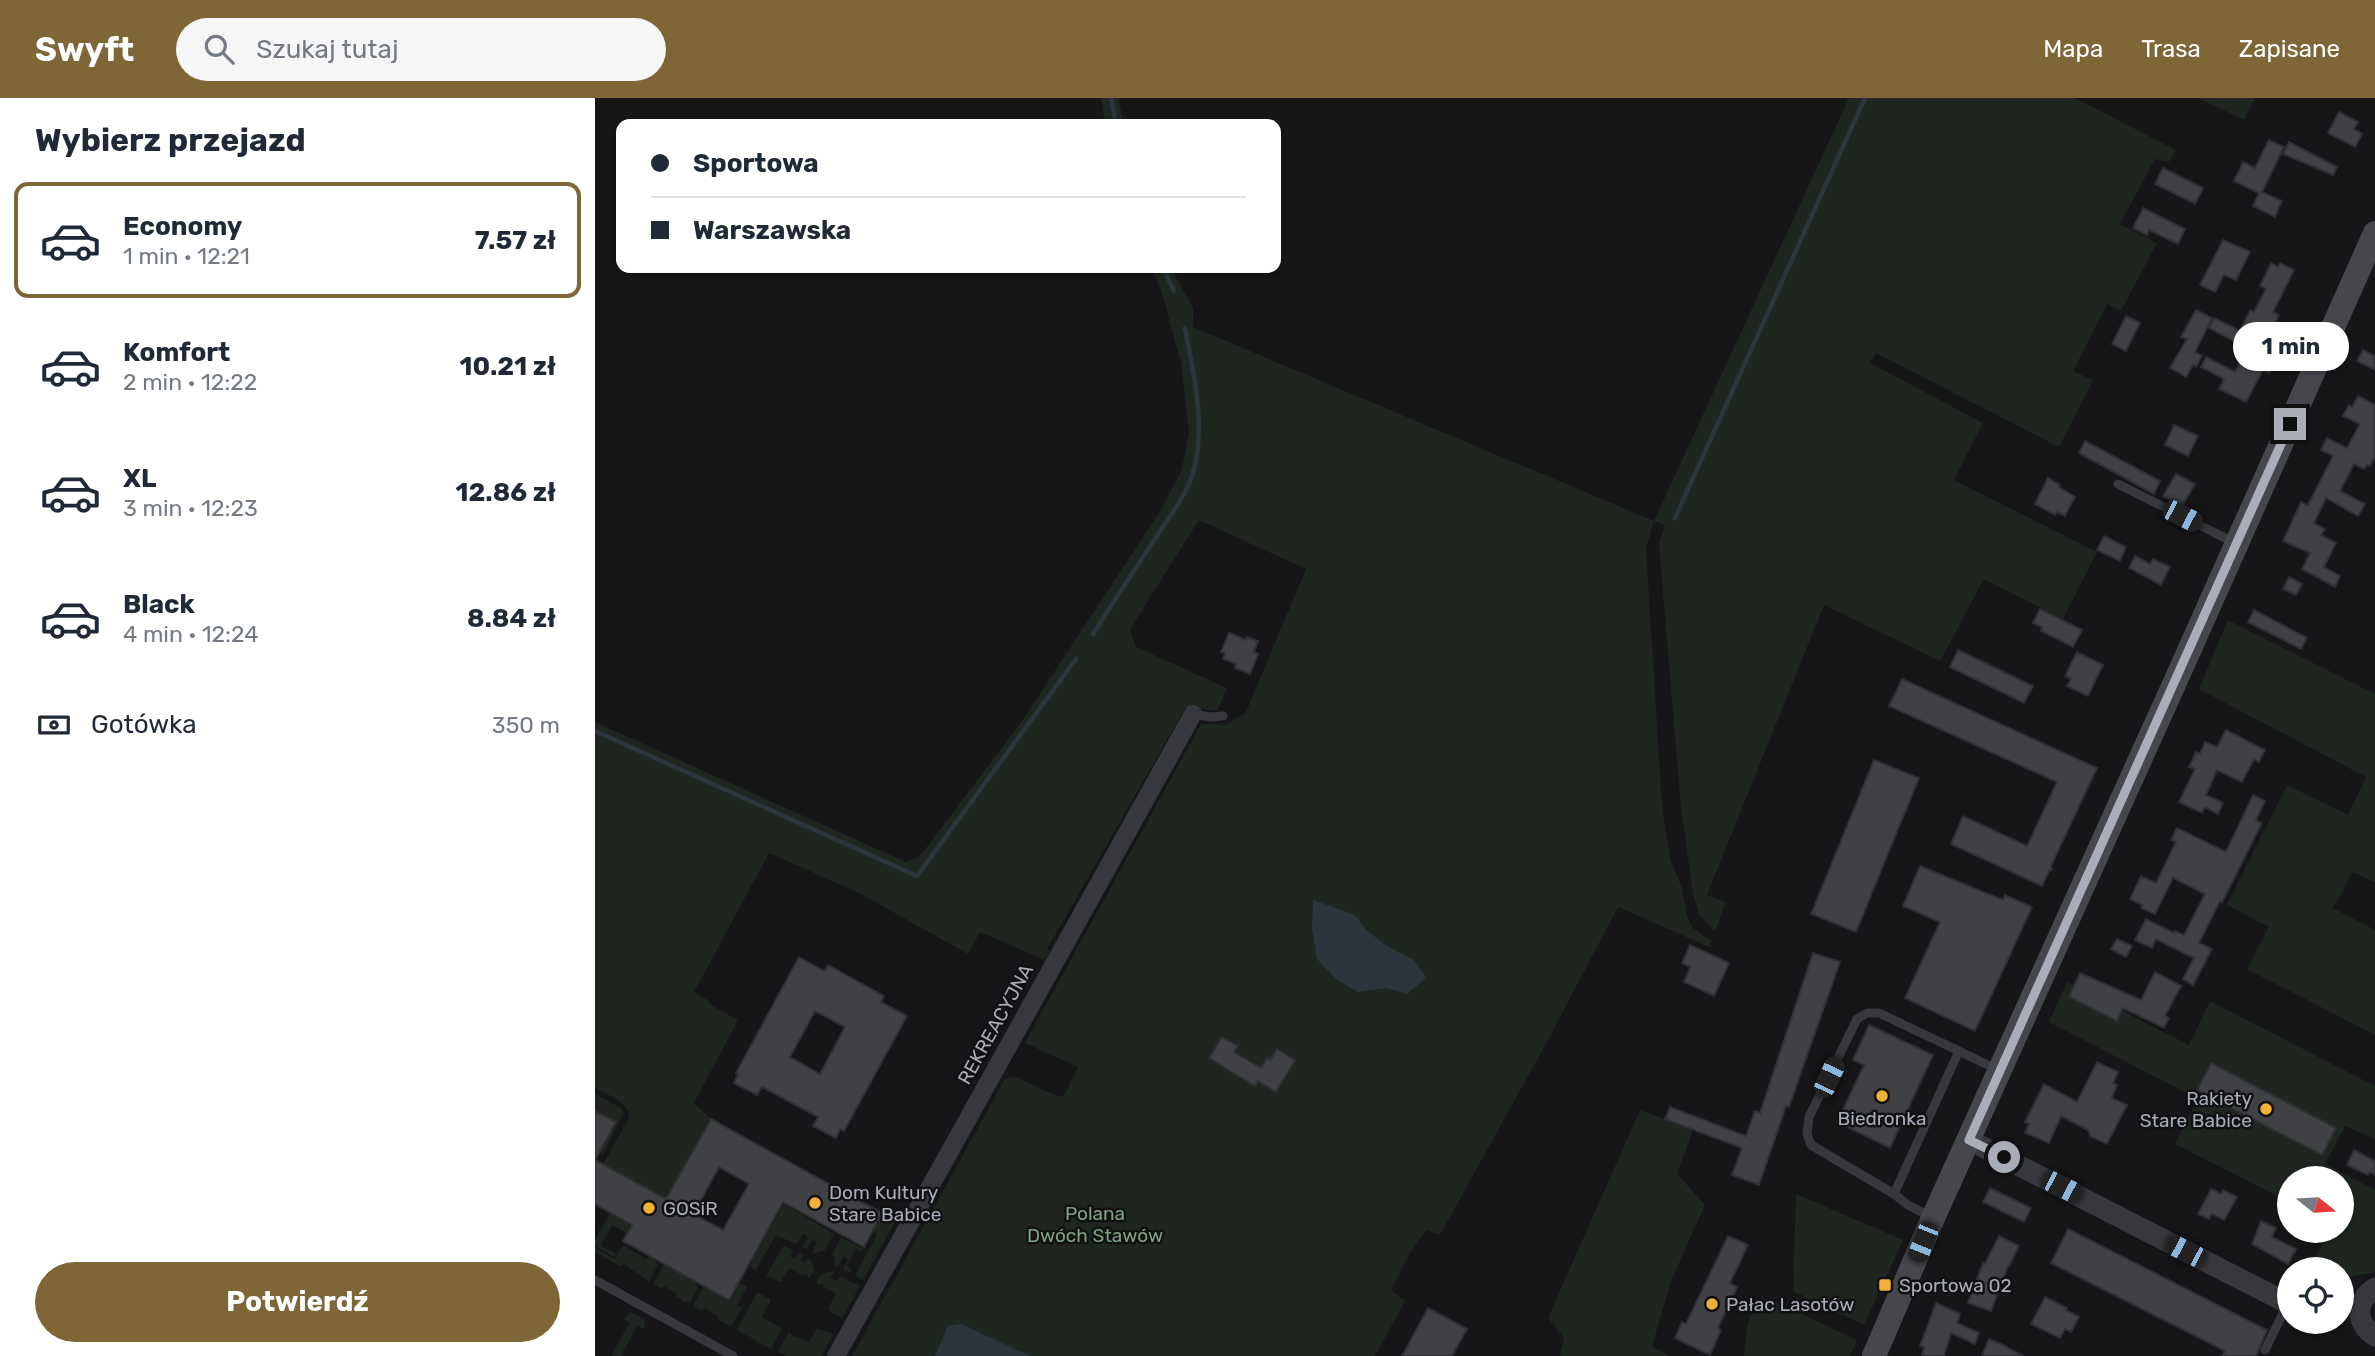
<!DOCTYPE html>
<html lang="pl">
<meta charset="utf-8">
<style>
:root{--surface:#fff;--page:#f6f6f7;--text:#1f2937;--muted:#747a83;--line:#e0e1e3;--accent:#7e6636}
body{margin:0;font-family:Rubik,sans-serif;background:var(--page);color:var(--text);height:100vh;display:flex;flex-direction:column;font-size:26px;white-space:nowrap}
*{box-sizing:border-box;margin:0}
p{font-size:23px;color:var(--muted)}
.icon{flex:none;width:38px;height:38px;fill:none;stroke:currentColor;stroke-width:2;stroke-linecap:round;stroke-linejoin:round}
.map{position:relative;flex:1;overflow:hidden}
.details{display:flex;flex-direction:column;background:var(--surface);width:595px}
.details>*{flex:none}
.hud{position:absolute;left:21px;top:21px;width:665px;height:154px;border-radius:14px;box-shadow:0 2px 5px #0004;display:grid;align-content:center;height:154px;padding:0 35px;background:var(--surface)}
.needle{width:46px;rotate:108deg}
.buttons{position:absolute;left:1682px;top:1068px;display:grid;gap:14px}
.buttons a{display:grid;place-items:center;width:77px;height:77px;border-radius:50%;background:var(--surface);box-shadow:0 2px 5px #0004;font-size:35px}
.end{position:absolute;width:32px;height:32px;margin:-16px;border:9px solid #a8adb8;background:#111;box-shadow:0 0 0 4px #111}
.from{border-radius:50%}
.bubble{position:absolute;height:49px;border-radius:24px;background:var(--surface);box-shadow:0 2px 5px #0004;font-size:23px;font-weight:700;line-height:49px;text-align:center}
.car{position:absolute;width:21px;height:42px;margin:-21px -10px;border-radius:9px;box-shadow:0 0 5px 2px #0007;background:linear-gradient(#222 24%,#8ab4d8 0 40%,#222 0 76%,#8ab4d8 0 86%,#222 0)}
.hud b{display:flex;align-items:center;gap:24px;height:66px;font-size:26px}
.hud b+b{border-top:2px solid var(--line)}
.hud i{width:18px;height:18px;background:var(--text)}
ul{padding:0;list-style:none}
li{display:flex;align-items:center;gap:21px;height:116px;margin:0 14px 10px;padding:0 21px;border:4px solid transparent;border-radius:14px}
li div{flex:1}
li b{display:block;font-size:26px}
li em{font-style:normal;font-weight:700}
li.current{border-color:var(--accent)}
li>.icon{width:63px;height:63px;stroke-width:1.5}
h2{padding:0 35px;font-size:32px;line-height:84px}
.pay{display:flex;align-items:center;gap:18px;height:77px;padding:0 35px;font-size:26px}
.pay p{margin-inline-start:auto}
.action{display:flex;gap:14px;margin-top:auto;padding:14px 35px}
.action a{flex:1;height:80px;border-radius:42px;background:var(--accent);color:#fff;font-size:28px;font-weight:700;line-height:80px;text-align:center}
header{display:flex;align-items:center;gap:42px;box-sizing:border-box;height:98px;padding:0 35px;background:var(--accent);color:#fff}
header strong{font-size:33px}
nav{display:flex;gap:38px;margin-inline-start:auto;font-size:24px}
.search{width:490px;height:63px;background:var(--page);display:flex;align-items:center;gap:18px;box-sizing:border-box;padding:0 24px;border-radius:38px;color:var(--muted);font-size:26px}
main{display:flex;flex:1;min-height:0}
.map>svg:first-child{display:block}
.green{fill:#1e261f}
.water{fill:#2c353c}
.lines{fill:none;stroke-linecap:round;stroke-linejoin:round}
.stream{stroke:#2c353c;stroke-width:4.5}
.building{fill:#404145;stroke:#303034;stroke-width:2;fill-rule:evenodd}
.service{stroke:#37383d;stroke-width:9}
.minor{stroke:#37383d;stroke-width:18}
.tertiary{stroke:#37383d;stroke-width:21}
.secondary{stroke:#45474d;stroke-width:24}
.route{stroke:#a8adb8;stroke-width:9}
.poi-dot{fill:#f2b134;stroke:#111113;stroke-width:2.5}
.labels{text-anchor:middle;stroke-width:5;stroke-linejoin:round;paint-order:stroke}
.street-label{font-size:19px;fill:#a8adb8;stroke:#111113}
.poi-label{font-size:19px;fill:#a8adb8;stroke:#111113;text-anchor:start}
.park-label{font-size:19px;fill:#7fa381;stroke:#111113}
</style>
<header>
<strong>Swyft</strong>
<div class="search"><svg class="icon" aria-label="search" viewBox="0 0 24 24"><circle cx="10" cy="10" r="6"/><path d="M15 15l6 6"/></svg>Szukaj tutaj</div>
<nav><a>Mapa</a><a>Trasa</a><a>Zapisane</a></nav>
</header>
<main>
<section class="details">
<h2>Wybierz przejazd</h2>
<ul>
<li class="current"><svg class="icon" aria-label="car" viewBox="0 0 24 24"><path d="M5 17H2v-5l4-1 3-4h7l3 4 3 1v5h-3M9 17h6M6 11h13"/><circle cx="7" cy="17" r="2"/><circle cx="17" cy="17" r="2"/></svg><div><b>Economy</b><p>1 min · 12:21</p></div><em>7.57 zł</em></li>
<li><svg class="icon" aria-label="car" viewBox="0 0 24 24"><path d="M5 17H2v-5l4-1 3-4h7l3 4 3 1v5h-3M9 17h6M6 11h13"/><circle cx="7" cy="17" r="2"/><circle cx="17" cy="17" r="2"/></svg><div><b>Komfort</b><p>2 min · 12:22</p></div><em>10.21 zł</em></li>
<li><svg class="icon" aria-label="car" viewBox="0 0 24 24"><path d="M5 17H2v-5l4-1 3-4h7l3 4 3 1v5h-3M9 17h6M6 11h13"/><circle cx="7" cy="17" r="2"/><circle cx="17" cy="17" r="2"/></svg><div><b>XL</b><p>3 min · 12:23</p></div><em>12.86 zł</em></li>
<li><svg class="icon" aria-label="car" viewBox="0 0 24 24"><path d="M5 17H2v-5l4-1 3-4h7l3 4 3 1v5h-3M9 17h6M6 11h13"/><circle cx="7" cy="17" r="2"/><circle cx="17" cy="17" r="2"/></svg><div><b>Black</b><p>4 min · 12:24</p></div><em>8.84 zł</em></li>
</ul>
<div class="pay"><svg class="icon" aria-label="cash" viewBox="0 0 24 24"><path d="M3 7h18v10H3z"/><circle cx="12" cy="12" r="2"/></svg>Gotówka<p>350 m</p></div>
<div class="action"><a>Potwierdź</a></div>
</section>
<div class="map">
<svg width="1780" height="1258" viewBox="0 0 1780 1258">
<rect width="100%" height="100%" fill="#161618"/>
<g class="green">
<path d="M506,0h17l6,26h-19z"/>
<path d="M1254,0h226l101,52 -7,12 -14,-3 -35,65 37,19 -36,68 -14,-7 -34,67 20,9 -34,67 -183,-94 -6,10 113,60 -29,57 143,72 -34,67 -79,-40 -44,82 -116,-56 -117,290 19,7 -11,29 -15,-15 -7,-22 -12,-86 -21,-251 -1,-13 6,-19 -11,-4 -8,28 16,257 9,55 11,27 5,28 6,12 18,13 -2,6 -91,-40 -70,133 -108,195 -14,-5 -19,28 -16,32 14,11 -30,55h-523l153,-277 11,-2 43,20 6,-3 13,-27 -53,-24 176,-319 25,1 20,-13 60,-143 -107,-49 -69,109 6,18 91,41 -10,23 -31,-4 -139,242 3,3 -5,8 -65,-28 -12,22 -111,-62 -88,-39 -75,139 15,9v3l29,16 -44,83 17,16 -45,80 -63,-34 26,-48c0,-16 -22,-22 -34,-29v-366l311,140 14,-6 102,-135 138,-210 21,-39 8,-39 -8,-70 -19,-70 -10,-25h19l22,40v19l461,194z"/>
<path d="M1603,0h57l-11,22z"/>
<path d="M1633,522l147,74v188l-22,-10 -20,36 42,22v105l-128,-66 22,-42 -42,-22 60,-120 61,30 18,-38 -167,-88z"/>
<path d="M1472,884l122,63 21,-44 165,85v53l-30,-13 -20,38 50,26v82l-33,6 -1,-9h-31l19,-39h12v-52h-52v24l-114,-58 23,-45 -149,-77z"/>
<path d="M0,996l26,14 3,5 -21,41 -4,-2 16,-30 -20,-11z"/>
<path d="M1045,1012l53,20 -16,44 28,31 -34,76 -19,65 16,10h-108l4,-18 -16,-20z"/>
<path d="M1201,1096l107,46 -39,85 -71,-34z"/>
<path d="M189,1106l50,30 -9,16 -11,3 -2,-1 5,-10 -5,-3 -5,10 -5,-2 6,-10 -5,-3 -7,10 -20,-9 -20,35 -7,-4z"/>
<path d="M15,1115l20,12 -4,8 -14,-8 -11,21 15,8 -2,3 -19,-11v-6z"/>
<path d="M287,1115l14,7 -33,60 -8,-4 22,-42 -4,-3z"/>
<path d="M246,1140l22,10 -2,4 -5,-3 -9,17 5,3 -2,4 -7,-3 5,-11 -4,-3 -7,11 -2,-2v-7l-3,-4z"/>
<path d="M28,1147l23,14 3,-3 7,4 -1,3 3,2 -9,17 -25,-18 -4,2 -25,-14v-4l20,11z"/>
<path d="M189,1147l9,5 -3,5 5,3 4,-5 4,2 -3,6 5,2 3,-5 3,2 3,11 -5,8 -3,-5 -2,2 -15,-8 -8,14 -15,-6z"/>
<path d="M69,1166l32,18 -1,3 3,2 -9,17 -2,-4 -2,2 -9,-6 1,-2 -13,-8 -2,3 -7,-4 -1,-3 -1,2z"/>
<path d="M237,1173l2,1 -3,6 6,3 3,-5 20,10 -18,32 -12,-6 -2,-4 8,-14 -13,-8v-3l-2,2 -5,-2 5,-9z"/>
<path d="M145,1185l7,4 -10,18 5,3 -11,19 -12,-7 -1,-4 -14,-8 -2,3 -9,-5 10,-19 27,14z"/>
<path d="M162,1194l13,7v3l-8,15 20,12 -11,20 -20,-11v-2l-2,1 -12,-7z"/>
<path d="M1179,1203l83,39 -7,16h-106c1,-14 3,-49 18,-54 4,-1 8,-1 12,-1z"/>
<path d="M35,1214l14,7 1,7 -2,3 -6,-3 -16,30h-10l19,-34 -6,-3z"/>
<path d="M222,1230l16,6 -12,22h-37l1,-2 -7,-2 11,-20 5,5 2,-1 13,7z"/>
</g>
<g class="water">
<path d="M718,802l42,15 11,15 21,16 27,14 12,18 -19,16 -20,-6 -29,4 -22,-13 -19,-20 -5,-31z"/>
<path d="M366,1226l69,32h-95l13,-30z"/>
</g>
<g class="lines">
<g class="stream">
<path d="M516,0l5,26"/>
<path d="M568,170l11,23"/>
<path d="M1080,420l190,-420"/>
<path d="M498,536c22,-35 45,-69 67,-103 11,-17 26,-36 32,-55 15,-47 2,-101 -7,-148"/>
<path d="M0,633l322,145 159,-217"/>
</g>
</g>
<g class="building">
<path d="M1744,14l19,10 -4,7 8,5 -7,13 -27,-14z"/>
<path d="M1674,42l15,7 -22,45 20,9 -7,16 -22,-11 6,-13 -25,-12 9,-19 12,6z"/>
<path d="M1694,44l48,25 -4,8 -50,-21z"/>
<path d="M1568,70l40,20 -8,16 -40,-20z"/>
<path d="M1548,110l42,21 -7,15 -29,-14 -2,5 -14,-7z"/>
<path d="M1628,142l27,12 -14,28 -12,-5 -9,17 -15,-7z"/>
<path d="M1676,165l7,4 2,-4 14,7 -21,42 6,3 -14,28 16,8 -12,22 -6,-3 -17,32 -27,-13 5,-10 -23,-12 5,-10 29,15 12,-24 -38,-20 5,-10 26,13 10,-21 4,2 12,-23 -6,-3z"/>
<path d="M1601,212l16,8 -17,34 7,4 -6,11 -3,-2 -7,12 -16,-9 17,-29 -6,-2z"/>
<path d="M1531,218l14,7 -14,28 -14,-7z"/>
<path d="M1768,252l12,6v14l-18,-9z"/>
<path d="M1763,298l17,9v52l-5,9 -3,-1 -3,4 -10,-5 -14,27 25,13 -7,12 -32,-18 -12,25 11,6 -4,6 15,8 -12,24 16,9 -5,11 -33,-18 8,-16 -27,-12 18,-39 7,3 25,-49 -12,-6 6,-12 20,10 13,-24 -17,-8 6,-11 3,2z"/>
<path d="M1579,327l24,11 -10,20 -23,-11z"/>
<path d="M1490,343l75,40 -6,13 -75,-41z"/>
<path d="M1581,376l19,10 -13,22 -19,-10z"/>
<path d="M1453,380l12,7 -1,2 16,10 -10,19 -8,-4 -2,3 -20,-11z"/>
<path d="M1509,438l22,11 -6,14 -23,-11z"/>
<path d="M1540,458l15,8 3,-5 17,8 -9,18 -32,-17z"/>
<path d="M1694,479l13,7 -6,11 -13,-6z"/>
<path d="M1445,511l42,21 -9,17 -32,-16 1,-4 -9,-4z"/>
<path d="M1659,512l53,28 -6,11 -53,-27z"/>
<path d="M634,535l17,7 1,-3 11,4 -4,11 4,2 -8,20 -15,-6 1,-4 -13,-5 2,-6 -4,-1z"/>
<path d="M1363,552l75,36 -9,17 -74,-36z"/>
<path d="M1482,554l26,13 -15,31 -21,-10 4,-7 -6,-3z"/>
<path d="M1307,581l195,89 -46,98 1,4 -3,1 -7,15 -91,-42 12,-28 64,30 30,-64 -168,-76z"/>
<path d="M1631,632l39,20 -6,12 -5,-3 -12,23 -25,-12 -11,25 17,8 -5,11 -13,-7 -3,6 -23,-11 16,-33 -6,-2 7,-15 4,2 5,-12 12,5z"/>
<path d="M1279,662l45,18 -63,154 -45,-18z"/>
<path d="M1658,697l12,6 -9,19 6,3 -31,62 -9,17 -2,-1 -21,42 13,6 -19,36 -10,-6 11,-21 -38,-19 -4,9 -17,-8 11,-21 28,14 1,-2 9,4 21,-41 -32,-16 -18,36 -14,-6 1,-3 -12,-6 11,-23 15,7 20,-41 -5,-2 6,-12 49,24z"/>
<path d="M1325,768l83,34 2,-5 27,12 -57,124 -70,-33 35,-76 -37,-16z"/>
<path d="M1522,841l15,7 -6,11 -15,-8z"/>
<path d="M1095,847l39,18 -15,33 -30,-14 6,-15 -8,-4z"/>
<path d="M1218,855l27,9 -51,145 -3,-1 -27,79 -27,-10 10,-27 -77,-29 5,-12 76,29 9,-25 5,2z"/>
<path d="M204,859l25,14 4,-6 56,31 -3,6 26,14 -63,115 -4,-2 -4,9 -23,-12 5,-9 -56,-30 -5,8 -23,-12 4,-9 -2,-1zM220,913l30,16 -25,47 -30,-17z"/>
<path d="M1560,874l26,14 -16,30 4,2 -5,10 -41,-20 -6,13 -48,-24 11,-24 61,27z"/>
<path d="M1274,927l64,30 -43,93 -53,-26 27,-57 -11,-5z"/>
<path d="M627,939l16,9 -4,6 27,16 6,-10 3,2 7,-11 18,11 -19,32 -18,-11 -3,5 -46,-28z"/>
<path d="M1502,964l21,10 -5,11 4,2 -5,13 15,7 -20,39 -17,-8 -2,-6 -27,-14 -12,27 -24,-10 4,-9 -4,-2 19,-38 33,18z"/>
<path d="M1616,965l125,65 -14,27 -125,-65z"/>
<path d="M0,1013l21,11 -21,38z"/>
<path d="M116,1021l171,94 -18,34 -81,-45 -54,98 -106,-59 9,-16 -37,-21v-44l71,39zM124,1069l30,17 -26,46 -30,-16z"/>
<path d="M1759,1052l21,11v14l-5,-3 -2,3 -21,-10z"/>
<path d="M1395,1090l41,20 -7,14 -41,-20z"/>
<path d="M1616,1091l10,5 2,-4 14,7 -13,23 -12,-6 -3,5 -11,-5z"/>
<path d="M1666,1123l15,7 -4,9 24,12 -8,15 -36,-20z"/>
<path d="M1473,1131l199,101 -11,26h-34l3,-5 -174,-88z"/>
<path d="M1133,1138l20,9 -18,38 7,4 -19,41 3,2 -11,25 -35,-17 7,-16 4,2z"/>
<path d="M1404,1138l20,10 -10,20h-1l-17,45 -23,-8 15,-40 2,1z"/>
<path d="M1450,1199l22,11 -1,2 13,7 -8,15 -6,-3 -5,9 -29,-14z"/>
<path d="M1341,1205l24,11 -3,9 22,10 -4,11 -24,-11 -7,23h-22l2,-9 -4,-1z"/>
<path d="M833,1210l39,21 -15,27h-50z"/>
<path d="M1394,1241l14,6 20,11h-41z"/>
</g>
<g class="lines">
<g class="service">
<path d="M1523,386l117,59"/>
<path d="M598,616l17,3 13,-1"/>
<path d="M1299,1096l-83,-49 -4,-11 2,-17 48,-98 10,-6h12l80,38"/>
<path d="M1336,1119l-23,-12 -14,-11 65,-143 39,19"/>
<path d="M0,1182l138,76"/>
<path d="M1670,1252l22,-45"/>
</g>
<path class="minor" d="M241,1258l357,-642"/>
<g class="tertiary">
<path d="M1374,1042l320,164"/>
<path d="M1780,1190c-20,12 -20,36 0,48"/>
</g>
<path class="secondary" d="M1279,1258l59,-138 247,-547 195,-438"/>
</g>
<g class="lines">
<path class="route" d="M1409,1059l-35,-17 321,-716"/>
</g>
<g class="poi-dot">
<circle cx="1287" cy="998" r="7"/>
<circle cx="1671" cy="1011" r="7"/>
<circle cx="220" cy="1105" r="7"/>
<circle cx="54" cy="1110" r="7"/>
<rect x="1283" y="1180" width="14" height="14" rx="3.5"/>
<circle cx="1117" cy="1206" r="7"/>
</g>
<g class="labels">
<g class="street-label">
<text transform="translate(400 926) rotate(-61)" y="7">REKREACYJNA</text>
</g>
<g class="poi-label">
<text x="1657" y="1007" text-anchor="end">Rakiety<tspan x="1657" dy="22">Stare Babice</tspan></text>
<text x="1287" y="1027" text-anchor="middle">Biedronka</text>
<text x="234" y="1101">Dom Kultury<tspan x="234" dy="22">Stare Babice</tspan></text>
<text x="68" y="1117">GOSiR</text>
<text x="1304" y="1194">Sportowa 02</text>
<text x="1131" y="1213">Pałac Lasotów</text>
</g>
<g class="park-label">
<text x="500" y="1122">Polana<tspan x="500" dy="22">Dwóch Stawów</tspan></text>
</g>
</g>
</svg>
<div class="buttons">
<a><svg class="needle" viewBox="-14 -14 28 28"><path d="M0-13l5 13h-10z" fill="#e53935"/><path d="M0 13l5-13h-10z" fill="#747a83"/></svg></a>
<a><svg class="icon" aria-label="locate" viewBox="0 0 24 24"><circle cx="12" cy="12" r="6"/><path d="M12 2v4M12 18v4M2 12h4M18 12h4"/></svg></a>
</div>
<i class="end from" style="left:1409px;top:1059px"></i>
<i class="end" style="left:1695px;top:326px"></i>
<div class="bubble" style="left:1638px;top:224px;width:116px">1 min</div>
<i class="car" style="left:1587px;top:418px;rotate:117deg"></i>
<i class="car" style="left:1234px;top:979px;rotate:25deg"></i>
<i class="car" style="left:1467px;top:1089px;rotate:117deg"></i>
<i class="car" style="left:1328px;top:1144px;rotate:202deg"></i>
<i class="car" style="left:1590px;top:1153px;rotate:297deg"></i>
<div class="hud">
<b><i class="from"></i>Sportowa</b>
<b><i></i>Warszawska</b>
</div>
</div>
</main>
